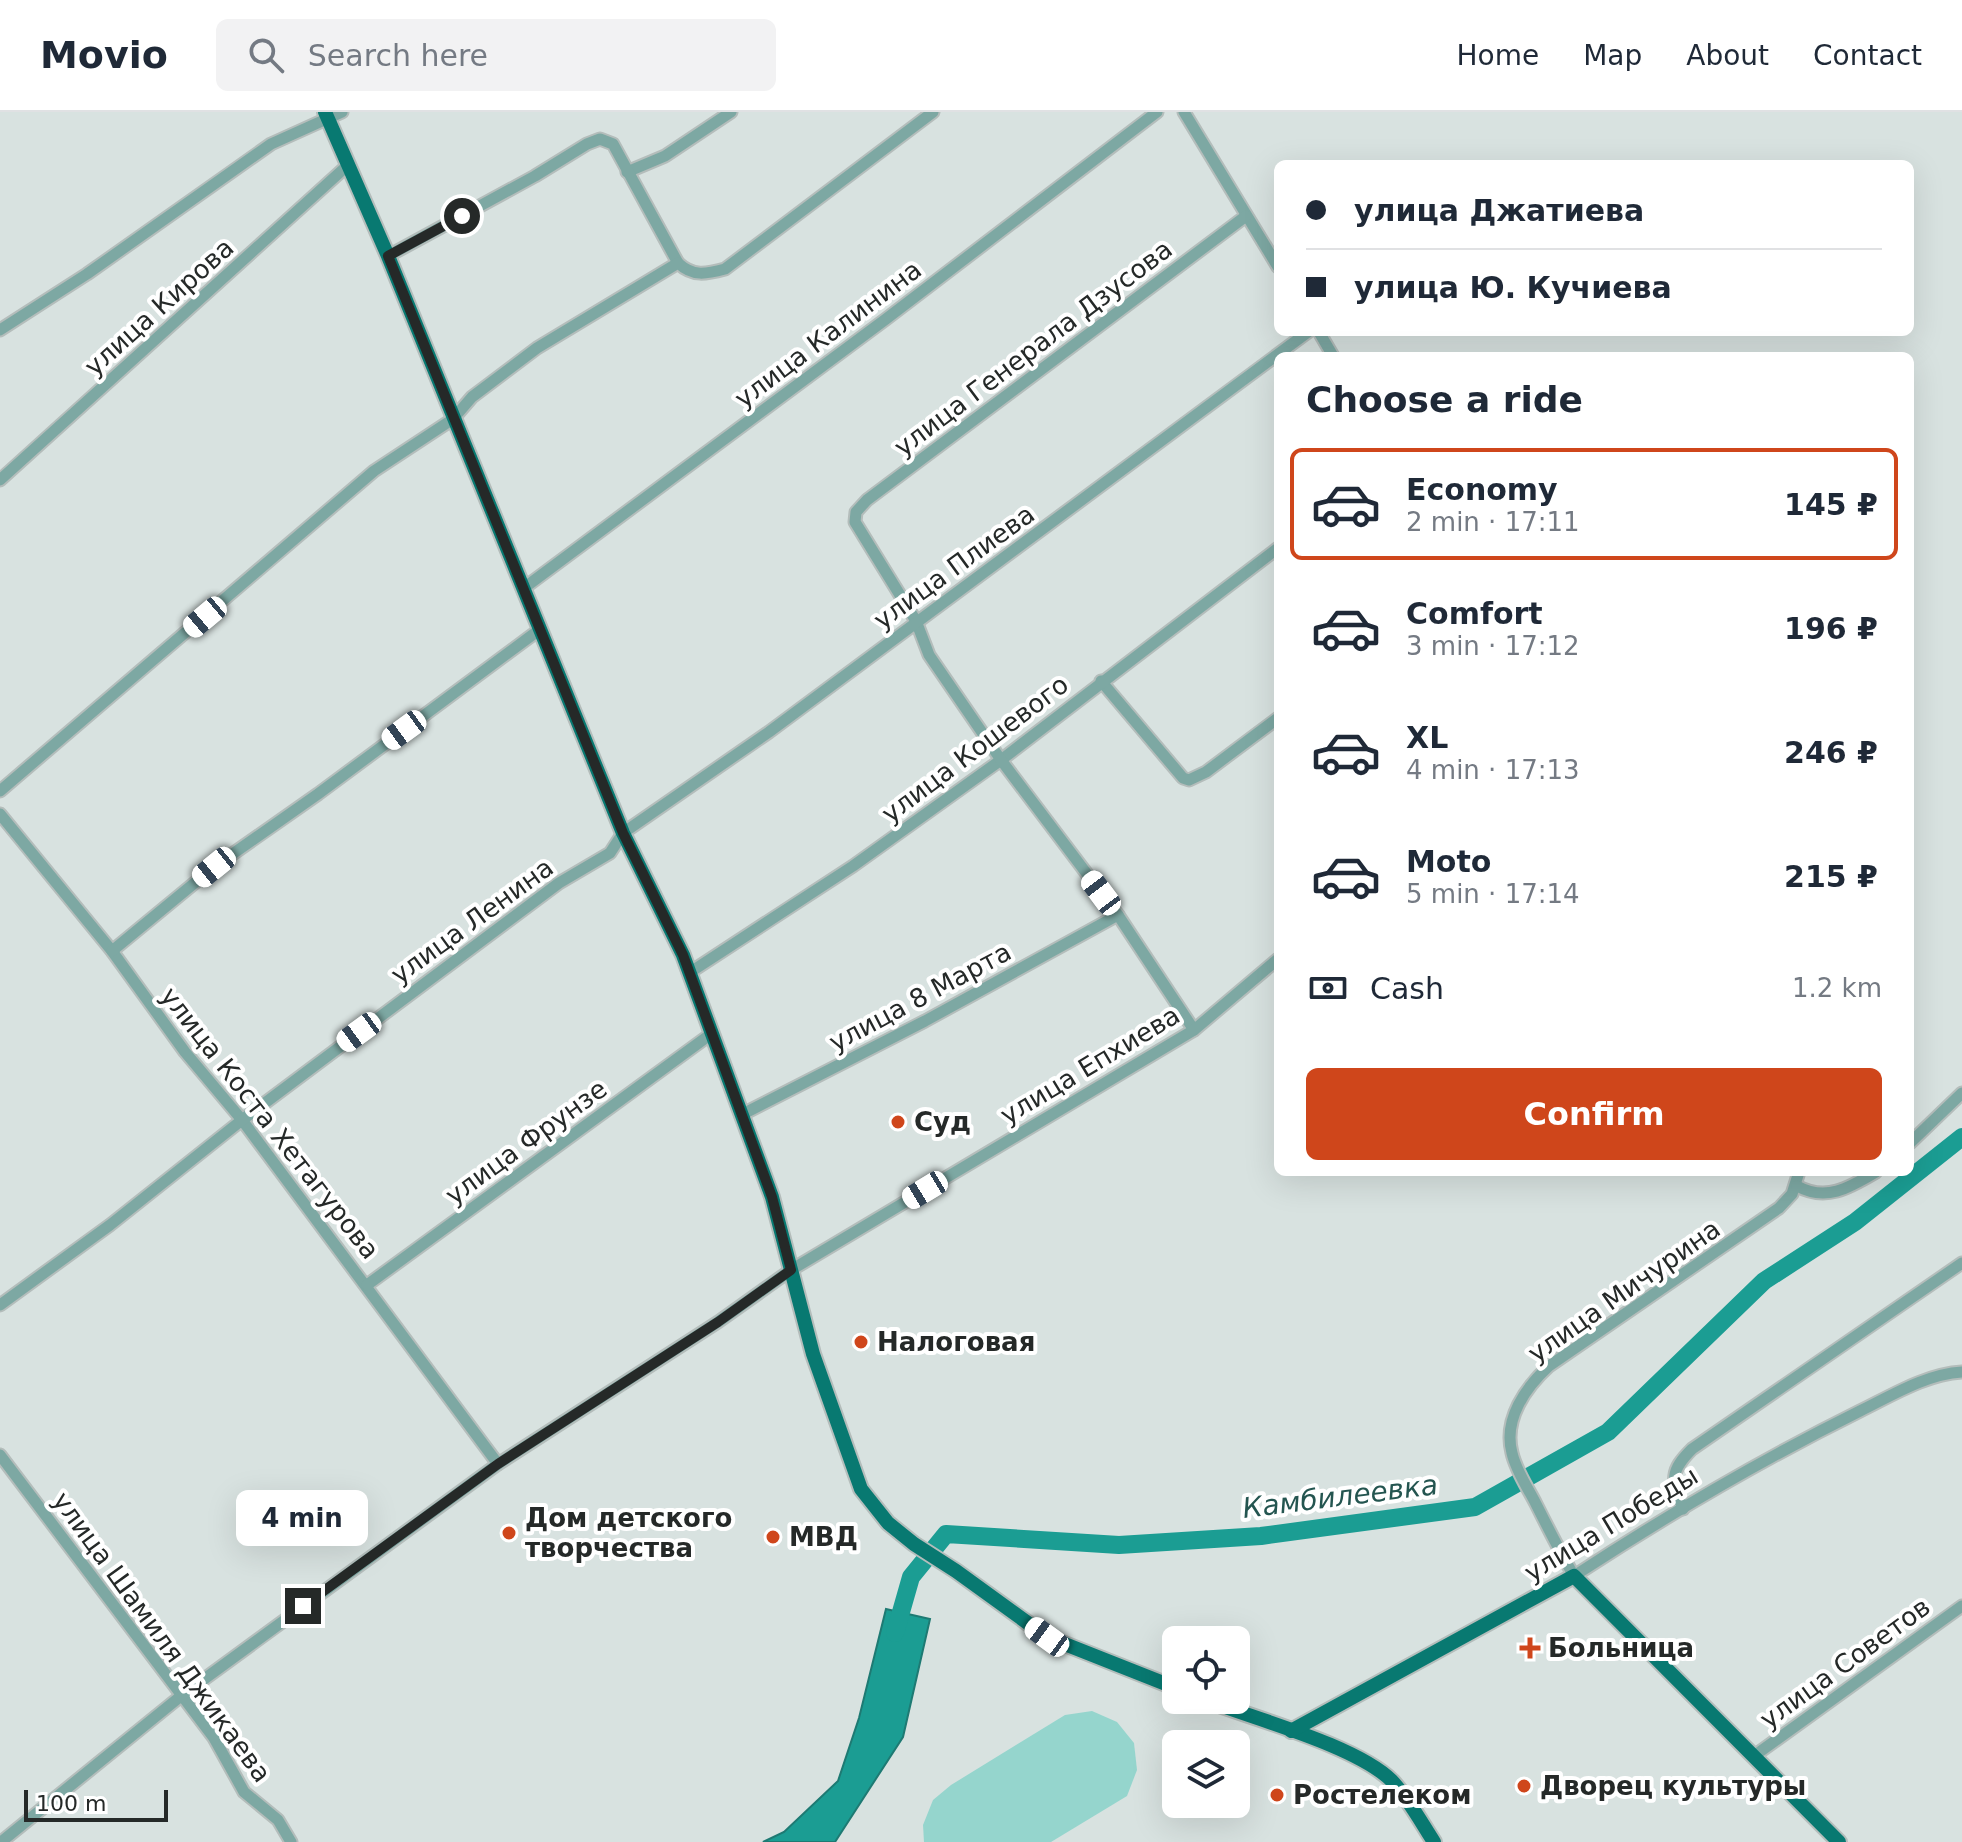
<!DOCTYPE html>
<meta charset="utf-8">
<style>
:root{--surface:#fff;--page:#f2f2f3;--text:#1f2937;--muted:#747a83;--line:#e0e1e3;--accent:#cf461b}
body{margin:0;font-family:"DejaVu Sans",sans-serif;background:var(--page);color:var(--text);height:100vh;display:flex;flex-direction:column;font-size:30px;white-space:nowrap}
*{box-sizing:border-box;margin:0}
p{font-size:26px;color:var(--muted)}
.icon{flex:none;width:44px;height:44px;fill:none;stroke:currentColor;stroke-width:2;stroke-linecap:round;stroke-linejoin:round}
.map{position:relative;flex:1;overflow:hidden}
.details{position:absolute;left:1274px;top:240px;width:640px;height:824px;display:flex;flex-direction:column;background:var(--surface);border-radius:12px;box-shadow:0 8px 32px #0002}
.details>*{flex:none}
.guide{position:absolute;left:1274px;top:48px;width:640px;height:176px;border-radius:12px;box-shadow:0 8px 32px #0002;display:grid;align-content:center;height:176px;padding:0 32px;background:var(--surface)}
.controls{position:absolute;left:1162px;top:1514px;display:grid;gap:16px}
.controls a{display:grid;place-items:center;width:88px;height:88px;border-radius:12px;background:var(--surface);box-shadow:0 8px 32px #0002;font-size:40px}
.scale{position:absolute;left:24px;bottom:20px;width:144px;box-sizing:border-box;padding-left:8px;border:4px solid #252928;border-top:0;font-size:22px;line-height:28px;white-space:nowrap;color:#252928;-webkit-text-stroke:6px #fff;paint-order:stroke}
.end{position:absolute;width:36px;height:36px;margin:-18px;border:10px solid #252928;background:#fff;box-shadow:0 0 0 4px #fff}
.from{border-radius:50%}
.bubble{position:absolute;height:56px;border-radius:12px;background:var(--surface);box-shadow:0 8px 32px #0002;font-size:26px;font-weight:700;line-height:56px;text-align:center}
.car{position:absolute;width:24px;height:48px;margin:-24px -12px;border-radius:10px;box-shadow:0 0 6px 2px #0007;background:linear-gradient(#fff 24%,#345 0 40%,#fff 0 76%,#345 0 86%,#fff 0)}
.guide b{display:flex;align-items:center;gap:28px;height:76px;font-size:30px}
.guide b+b{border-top:2px solid var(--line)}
.guide i{width:20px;height:20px;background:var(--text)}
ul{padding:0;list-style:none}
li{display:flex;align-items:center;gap:24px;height:112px;margin:0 16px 12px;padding:0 16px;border:4px solid transparent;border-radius:12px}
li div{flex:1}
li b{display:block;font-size:30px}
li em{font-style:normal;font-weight:700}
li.selected{border-color:var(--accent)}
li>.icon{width:72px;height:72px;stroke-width:1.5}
h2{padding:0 32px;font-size:36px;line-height:96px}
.pay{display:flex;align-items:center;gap:20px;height:88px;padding:0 32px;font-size:30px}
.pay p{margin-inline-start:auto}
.primary-button{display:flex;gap:16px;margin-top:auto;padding:16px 32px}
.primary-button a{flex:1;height:92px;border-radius:12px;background:var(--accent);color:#fff;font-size:32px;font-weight:700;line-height:92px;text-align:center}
header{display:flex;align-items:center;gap:48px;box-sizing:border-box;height:112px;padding:0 40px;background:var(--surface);border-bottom:2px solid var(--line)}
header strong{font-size:38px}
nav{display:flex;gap:44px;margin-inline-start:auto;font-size:28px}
.search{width:560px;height:72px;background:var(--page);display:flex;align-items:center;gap:20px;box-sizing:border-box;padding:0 28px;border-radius:12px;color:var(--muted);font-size:30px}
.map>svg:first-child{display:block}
.green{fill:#95d5cd}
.water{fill:#1b9d93;stroke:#1e7a73;stroke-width:2}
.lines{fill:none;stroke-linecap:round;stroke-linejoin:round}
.river{stroke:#1b9d93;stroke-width:18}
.minor-casing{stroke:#b4bdbb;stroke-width:15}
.major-casing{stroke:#b4bdbb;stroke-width:18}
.minor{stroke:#7da8a3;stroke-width:11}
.major{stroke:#087971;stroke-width:14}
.route{stroke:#252928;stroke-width:10}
.poi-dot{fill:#cf461b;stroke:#fff;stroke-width:3}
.labels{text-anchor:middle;stroke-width:8;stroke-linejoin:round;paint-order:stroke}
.street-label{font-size:26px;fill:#252928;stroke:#fff}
.poi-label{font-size:26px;font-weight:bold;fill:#252928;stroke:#fff;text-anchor:start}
.water-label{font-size:28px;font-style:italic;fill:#245550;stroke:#fff}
</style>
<header>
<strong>Movio</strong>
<div class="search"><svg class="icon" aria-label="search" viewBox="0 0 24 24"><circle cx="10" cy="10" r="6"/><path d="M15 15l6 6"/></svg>Search here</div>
<nav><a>Home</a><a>Map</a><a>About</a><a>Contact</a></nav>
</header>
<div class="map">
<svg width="1962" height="1730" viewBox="0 0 1962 1730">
<rect width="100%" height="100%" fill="#d8e2e0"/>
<path class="green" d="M1092,1599l25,11 17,21 3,27 -10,26 -76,46h-127l-1,-17 10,-25 18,-15 114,-70z"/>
<path class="water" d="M886,1497l44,10 -27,118 -68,105h-72l21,-10 54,-51 21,-63z"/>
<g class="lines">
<path class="river" d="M895,1521l16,-56 35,-43 173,11 142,-9 214,-29 133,-75 156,-151 91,-59 107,-85"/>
<g class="minor-casing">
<g id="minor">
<path d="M1184,0l94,155"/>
<path d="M627,60l38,-16 66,-44"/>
<path d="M388,144l147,-80 52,-32 13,-5 13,5 65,119"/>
<path d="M0,218l87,-56 184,-130 71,-32"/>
<path d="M1319,220l14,24"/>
<path d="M0,368l348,-315"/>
<path d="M524,476l362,-269 271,-207"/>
<path d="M1101,569l82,97 6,2 17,-8 72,-54"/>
<path d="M0,679l374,-320 79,-52 19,-22 65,-49 141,-85c15,14 28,11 47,6l208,-157"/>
<path d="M0,702l112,137 73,101 57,68 256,344"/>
<path d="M112,839l102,-84 104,-73 221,-164"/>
<path d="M689,861l164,-107 148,-106 277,-212"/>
<path d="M1194,918l-76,-115 -117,-155 -72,-105 -13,-34 -61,-99 1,-10 11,-12 379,-284"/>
<path d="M741,1003l184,-94 193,-106"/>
<path d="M1910,1031l52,-50"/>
<path d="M1799,1060l-7,22 -13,14 -230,158c-23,21 -46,53 -37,87 4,18 16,35 24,51 12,24 24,48 38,72 92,-60 187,-116 286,-165 31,-15 66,-37 102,-39"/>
<path d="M1797,1074c29,16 52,2 79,-14"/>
<path d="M367,1173l344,-251"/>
<path d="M0,1193l110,-80 132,-105 317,-237 51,-30 13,-20 146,-101 539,-400"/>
<path d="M0,1343l214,283 30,54 34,28 13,22"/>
<path d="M1683,1397c-11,-30 -14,-37 9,-60l270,-186"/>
<path d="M1754,1644l208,-150"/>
<path d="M1,1730l180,-146 317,-232 220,-142 73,-52 403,-240 84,-71"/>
</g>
</g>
<g class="major-casing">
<g id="major">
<path d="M325,0l63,144 235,577 60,122 89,242 41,157 48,135 27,34 26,21 42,27 91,66 129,51"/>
<path d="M1206,1588c49,19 151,46 186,81 16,17 29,41 42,61"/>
<path d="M1291,1619l283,-155 265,266"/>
</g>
</g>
<use href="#minor" class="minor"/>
<use href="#major" class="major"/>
</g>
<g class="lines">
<path class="route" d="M303,1494l195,-142 220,-142 73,-52 -19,-73 -89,-242 -60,-122 -235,-577 74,-40"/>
</g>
<g class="poi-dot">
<circle cx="898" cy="1010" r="8"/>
<circle cx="861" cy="1230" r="8"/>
<circle cx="509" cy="1421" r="8"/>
<circle cx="773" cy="1425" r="8"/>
<path d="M1526 1524h8v8h8v8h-8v8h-8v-8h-8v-8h8z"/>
<circle cx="1524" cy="1674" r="8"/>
<circle cx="1277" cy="1683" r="8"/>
</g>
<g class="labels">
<g class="street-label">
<text transform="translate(159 195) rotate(-42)" y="9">улица Кирова</text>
<text transform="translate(828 222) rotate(-37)" y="9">улица Калинина</text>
<text transform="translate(1033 236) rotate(-37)" y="9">улица Генерала Дзусова</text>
<text transform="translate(954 455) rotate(-36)" y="9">улица Плиева</text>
<text transform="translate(975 637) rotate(-37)" y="9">улица Кошевого</text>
<text transform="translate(472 809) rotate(-36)" y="9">улица Ленина</text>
<text transform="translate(920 885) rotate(-28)" y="9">улица 8 Марта</text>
<text transform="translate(1090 953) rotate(-31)" y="9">улица Епхиева</text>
<text transform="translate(270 1011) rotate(52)" y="9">улица Коста Хетагурова</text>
<text transform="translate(526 1030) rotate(-36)" y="9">улица Фрунзе</text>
<text transform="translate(1624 1179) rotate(-35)" y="9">улица Мичурина</text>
<text transform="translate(1611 1412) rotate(-31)" y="9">улица Победы</text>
<text transform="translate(162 1525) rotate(54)" y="9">улица Шамиля Джикаева</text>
<text transform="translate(1845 1551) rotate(-36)" y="9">улица Советов</text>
</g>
<g class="poi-label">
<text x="914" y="1019">Суд</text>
<text x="877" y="1239">Налоговая</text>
<text x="525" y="1415">Дом детского<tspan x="525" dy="30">творчества</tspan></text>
<text x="789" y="1434">МВД</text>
<text x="1548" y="1545">Больница</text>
<text x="1540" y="1683">Дворец культуры</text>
<text x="1293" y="1692">Ростелеком</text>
</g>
<g class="water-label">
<text transform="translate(1340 1384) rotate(-7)" y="10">Камбилеевка</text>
</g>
</g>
</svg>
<div class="controls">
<a><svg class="icon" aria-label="locate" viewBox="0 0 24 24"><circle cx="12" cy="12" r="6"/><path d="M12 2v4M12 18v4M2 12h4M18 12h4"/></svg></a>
<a><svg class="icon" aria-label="layers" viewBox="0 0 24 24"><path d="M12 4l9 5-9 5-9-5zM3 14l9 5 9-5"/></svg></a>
</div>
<div class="scale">100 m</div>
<i class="end from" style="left:462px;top:104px"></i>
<i class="end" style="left:303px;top:1494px"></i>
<div class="bubble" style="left:236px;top:1378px;width:132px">4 min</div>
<i class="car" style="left:205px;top:505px;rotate:230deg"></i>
<i class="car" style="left:404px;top:618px;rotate:234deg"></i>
<i class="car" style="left:214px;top:755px;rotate:231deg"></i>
<i class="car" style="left:1101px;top:781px;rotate:323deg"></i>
<i class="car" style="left:359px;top:920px;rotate:234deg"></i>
<i class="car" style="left:925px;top:1078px;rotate:239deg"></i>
<i class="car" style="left:1047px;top:1525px;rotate:306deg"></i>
<div class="guide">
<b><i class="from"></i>улица Джатиева</b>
<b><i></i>улица Ю. Кучиева</b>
</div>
<section class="details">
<h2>Choose a ride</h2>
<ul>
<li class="selected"><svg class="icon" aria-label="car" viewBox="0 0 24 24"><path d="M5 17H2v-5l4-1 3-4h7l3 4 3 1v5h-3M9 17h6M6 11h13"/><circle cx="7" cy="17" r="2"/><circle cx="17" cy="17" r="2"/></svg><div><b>Economy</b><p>2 min · 17:11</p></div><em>145 ₽</em></li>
<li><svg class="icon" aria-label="car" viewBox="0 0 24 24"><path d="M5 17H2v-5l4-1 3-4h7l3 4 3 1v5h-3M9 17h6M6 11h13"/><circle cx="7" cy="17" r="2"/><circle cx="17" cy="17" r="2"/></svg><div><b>Comfort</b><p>3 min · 17:12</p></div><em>196 ₽</em></li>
<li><svg class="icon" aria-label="car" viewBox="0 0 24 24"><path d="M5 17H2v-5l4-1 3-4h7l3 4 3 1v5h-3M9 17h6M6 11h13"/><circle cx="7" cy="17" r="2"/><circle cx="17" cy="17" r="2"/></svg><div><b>XL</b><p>4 min · 17:13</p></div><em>246 ₽</em></li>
<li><svg class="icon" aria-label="car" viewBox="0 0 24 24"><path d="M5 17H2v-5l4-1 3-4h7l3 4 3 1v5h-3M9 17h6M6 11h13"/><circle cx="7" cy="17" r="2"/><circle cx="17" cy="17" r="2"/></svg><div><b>Moto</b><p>5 min · 17:14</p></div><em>215 ₽</em></li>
</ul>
<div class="pay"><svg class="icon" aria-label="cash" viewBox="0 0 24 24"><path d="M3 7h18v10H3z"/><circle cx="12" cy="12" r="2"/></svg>Cash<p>1.2 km</p></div>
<div class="primary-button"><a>Confirm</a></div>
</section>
</div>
